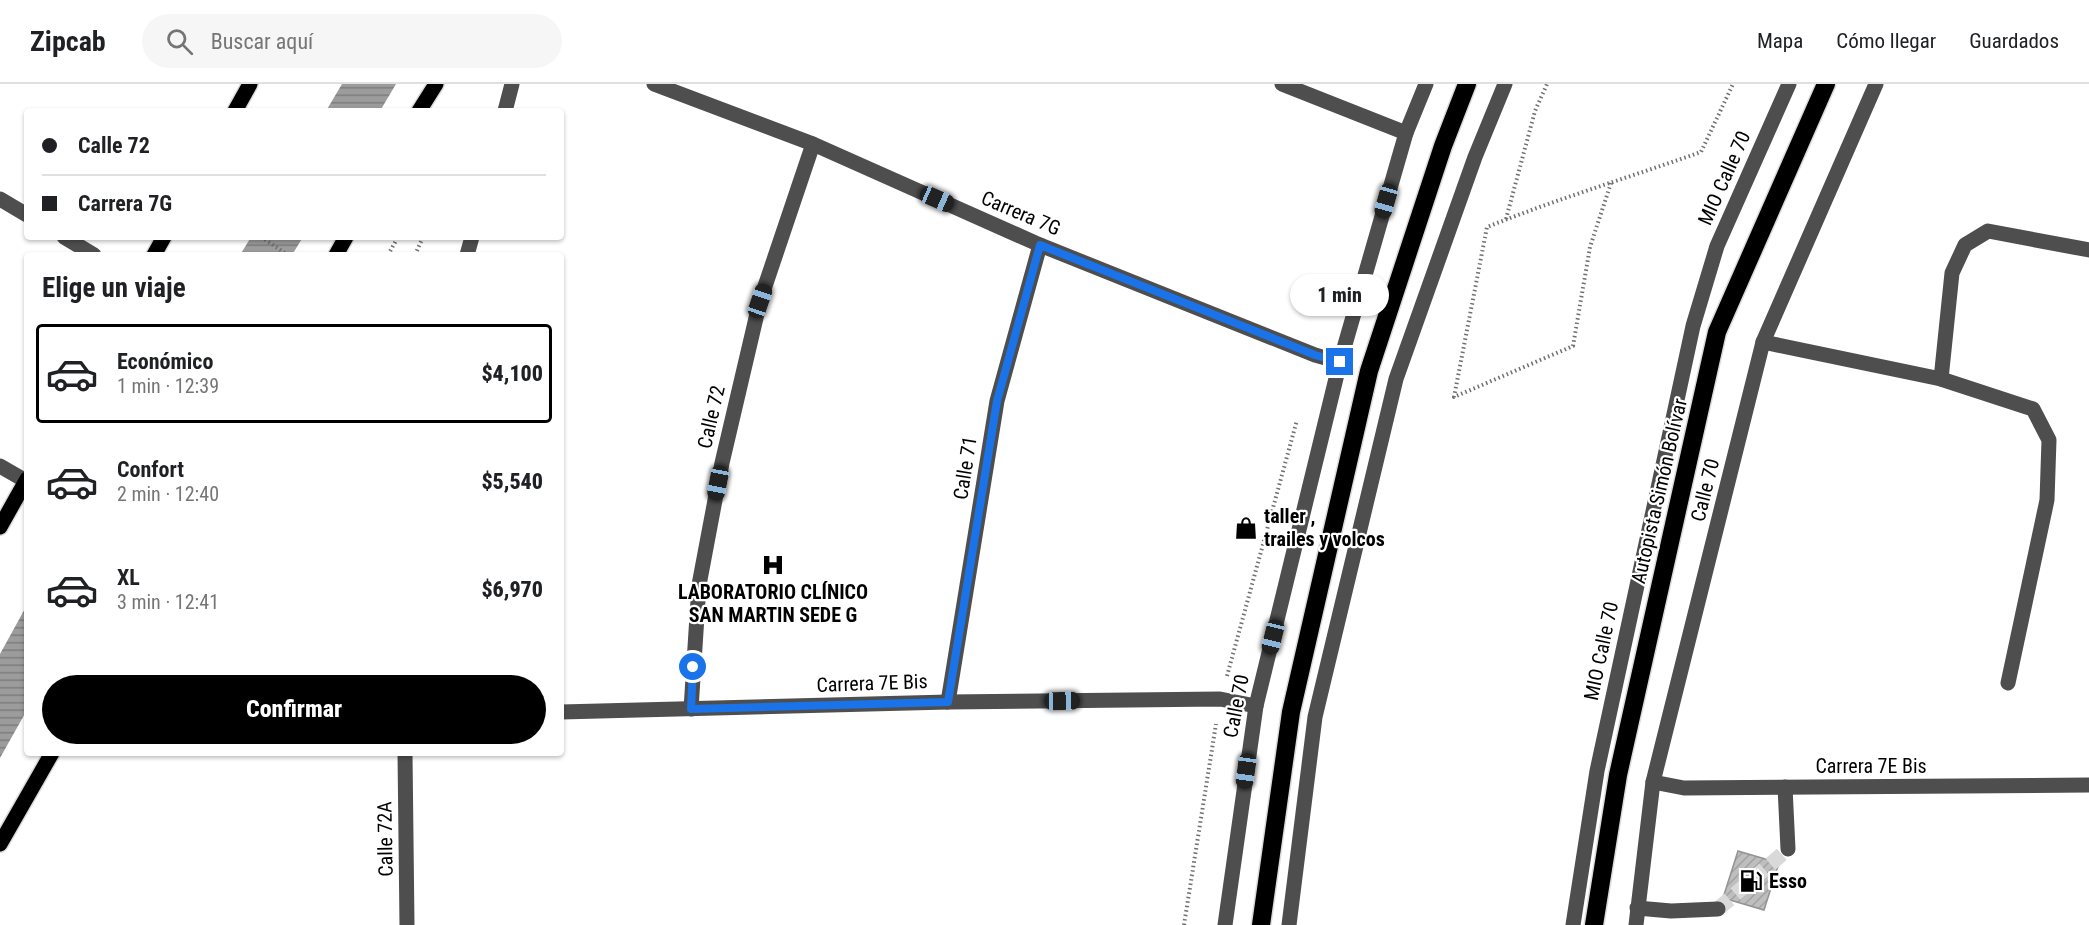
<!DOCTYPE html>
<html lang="es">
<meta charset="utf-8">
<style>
:root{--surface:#fff;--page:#f6f6f6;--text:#202124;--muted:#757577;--line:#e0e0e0;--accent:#000}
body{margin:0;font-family:"Roboto Condensed",sans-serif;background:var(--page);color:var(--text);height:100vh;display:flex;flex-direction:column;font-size:22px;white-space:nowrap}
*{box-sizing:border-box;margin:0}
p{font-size:20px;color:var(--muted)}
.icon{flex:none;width:33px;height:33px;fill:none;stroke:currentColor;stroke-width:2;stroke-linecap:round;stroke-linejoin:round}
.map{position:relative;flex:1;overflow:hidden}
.side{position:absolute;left:24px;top:168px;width:540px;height:504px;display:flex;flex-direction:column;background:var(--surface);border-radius:6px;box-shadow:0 2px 4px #0004}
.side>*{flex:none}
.hud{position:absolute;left:24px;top:24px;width:540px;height:132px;border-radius:6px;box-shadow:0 2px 4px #0004;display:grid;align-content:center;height:132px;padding:0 18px;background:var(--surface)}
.end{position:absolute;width:27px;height:27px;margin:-14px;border:8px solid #1a73e8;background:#fff;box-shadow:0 0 0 3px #fff}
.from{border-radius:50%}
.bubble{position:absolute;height:42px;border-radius:21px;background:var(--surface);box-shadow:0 2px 4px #0004;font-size:20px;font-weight:800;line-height:42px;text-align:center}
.car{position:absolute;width:18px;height:36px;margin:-18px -9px;border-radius:8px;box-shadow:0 0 4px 2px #0007;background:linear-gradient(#222 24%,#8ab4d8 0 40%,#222 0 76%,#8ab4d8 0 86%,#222 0)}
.hud b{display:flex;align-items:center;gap:21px;height:57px;font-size:22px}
.hud b+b{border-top:2px solid var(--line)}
.hud i{width:15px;height:15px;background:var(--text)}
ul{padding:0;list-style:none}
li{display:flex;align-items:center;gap:18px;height:99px;margin:0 12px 9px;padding:0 6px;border:3px solid transparent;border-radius:6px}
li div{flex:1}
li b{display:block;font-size:22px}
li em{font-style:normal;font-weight:800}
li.current{border-color:var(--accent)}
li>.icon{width:54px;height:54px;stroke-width:1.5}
h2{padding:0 18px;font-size:27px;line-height:72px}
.cta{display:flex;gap:12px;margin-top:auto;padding:12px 18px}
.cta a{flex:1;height:69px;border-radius:36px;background:var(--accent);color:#fff;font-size:24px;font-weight:800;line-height:69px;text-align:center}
header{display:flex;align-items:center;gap:36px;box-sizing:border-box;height:84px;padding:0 30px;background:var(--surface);border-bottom:2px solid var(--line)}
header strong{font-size:28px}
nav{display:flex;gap:33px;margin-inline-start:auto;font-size:21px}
.search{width:420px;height:54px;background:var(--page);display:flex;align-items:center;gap:15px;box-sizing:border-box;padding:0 21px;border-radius:33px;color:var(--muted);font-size:22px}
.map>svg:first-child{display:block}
.water{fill:url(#water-rules)}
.building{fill:url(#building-hatch);stroke:#929292;stroke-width:1.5}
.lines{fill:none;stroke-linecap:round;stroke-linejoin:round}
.minor-tunnel{stroke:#d9d9d9;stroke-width:15;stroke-dasharray:15 8;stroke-linecap:butt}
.major-casing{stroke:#dbdbdb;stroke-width:18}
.highway-casing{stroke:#dbdbdb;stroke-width:21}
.path{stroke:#707070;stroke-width:4;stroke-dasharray:1.5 3;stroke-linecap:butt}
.minor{stroke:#4e4e4e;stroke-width:15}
.major{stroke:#000;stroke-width:15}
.highway{stroke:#000;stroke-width:18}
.route{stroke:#1a73e8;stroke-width:8}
.labels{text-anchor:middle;stroke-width:4.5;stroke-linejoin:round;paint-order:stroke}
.street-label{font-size:20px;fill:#000;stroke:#fff}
.poi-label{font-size:20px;font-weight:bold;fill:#000;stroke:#fff;text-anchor:start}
</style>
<header>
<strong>Zipcab</strong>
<div class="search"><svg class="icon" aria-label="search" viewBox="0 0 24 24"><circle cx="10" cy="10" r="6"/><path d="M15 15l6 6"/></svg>Buscar aquí</div>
<nav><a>Mapa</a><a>Cómo llegar</a><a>Guardados</a></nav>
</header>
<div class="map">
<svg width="2089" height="841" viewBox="0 0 2089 841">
<defs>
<pattern id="water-rules" width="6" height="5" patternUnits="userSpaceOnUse" patternTransform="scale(1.5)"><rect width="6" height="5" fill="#9c9c9c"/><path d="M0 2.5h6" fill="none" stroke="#7d7d7d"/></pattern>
<pattern id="building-hatch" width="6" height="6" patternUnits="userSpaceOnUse" patternTransform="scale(1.5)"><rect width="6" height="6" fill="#bebebe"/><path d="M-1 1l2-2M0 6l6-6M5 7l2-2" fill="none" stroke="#a2a2a2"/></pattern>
</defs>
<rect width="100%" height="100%" fill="#fff"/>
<g class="water">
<path d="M342,0h54l-16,27h-54z"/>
<path d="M251,153h52l-11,18h-52z"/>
<path d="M27,521v105l-27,48v-104z"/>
</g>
<path class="building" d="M1738,767l41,12 -15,47 -41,-12z"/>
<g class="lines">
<path class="minor-tunnel" d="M1718,825l70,-60"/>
<g class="major-casing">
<g id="major">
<path d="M235,27l15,-27"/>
<path d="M419,27l17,-27"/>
<path d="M154,171l10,-18"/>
<path d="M336,171l10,-18"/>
<path d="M0,443l27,-48"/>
<path d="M0,760l52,-91"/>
</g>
</g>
<g class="highway-casing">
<g id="highway">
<path d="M1261,841l30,-213 78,-341 74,-225 24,-62"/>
<path d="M1594,841l24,-150 99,-443 109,-248"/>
</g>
</g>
<g class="path">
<path d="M1611,99l-21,64 -17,99 -119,51 33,-170c70,-28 143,-50 214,-75l32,-68"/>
<path d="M1506,135l29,-108 12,-27"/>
<path d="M261,153l27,18"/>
<path d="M388,171l10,-18"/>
<path d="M415,171l8,-18"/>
<path d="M1227,592l70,-256"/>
<path d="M1184,841l32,-201"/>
</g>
<g class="minor">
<path d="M654,0l159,60 227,101 275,110 25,7"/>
<path d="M1282,0l124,49"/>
<path d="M505,27l7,-27"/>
<path d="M0,115l27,16"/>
<path d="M64,153l30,18"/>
<path d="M467,171l5,-18"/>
<path d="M1763,258l178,37 92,30 16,31 -2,60 -39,183"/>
<path d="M1941,295l11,-106 13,-28 23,-14 101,19"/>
<path d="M0,382l26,15"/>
<path d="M948,618l49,-301 43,-156"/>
<path d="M691,625l8,-124 23,-122 38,-162 53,-157"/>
<path d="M561,628l387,-10 272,-3 36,7"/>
<path d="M405,669l2,172"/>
<path d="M1653,698l31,6 405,-3"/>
<path d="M1785,703l3,62"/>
<path d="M1637,824l34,3 47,-2"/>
<path d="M1225,841l31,-219 84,-344 66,-229 20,-49"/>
<path d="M1289,841l26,-208 81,-338 79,-222 30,-73"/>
<path d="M1573,841l24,-154 96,-445 24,-80 72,-162"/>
<path d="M1636,841l17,-143 110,-440 113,-258"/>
</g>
<use href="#major" class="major"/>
<use href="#highway" class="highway"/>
</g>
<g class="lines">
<path class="route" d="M693,583l-2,42 257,-7 49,-301 43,-156 275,110 25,7"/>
</g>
<defs>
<g id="shop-bare" transform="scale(1.8)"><path d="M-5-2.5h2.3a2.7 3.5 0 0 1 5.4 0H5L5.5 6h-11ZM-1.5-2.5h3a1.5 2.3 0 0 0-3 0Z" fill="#000" stroke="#fff" stroke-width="2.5" paint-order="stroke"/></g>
<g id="hospital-bare" transform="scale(1.8)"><path d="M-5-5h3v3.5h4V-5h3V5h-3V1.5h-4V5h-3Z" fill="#000" stroke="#fff" stroke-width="2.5" paint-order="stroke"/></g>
<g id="fuel-bare" transform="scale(1.8)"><path d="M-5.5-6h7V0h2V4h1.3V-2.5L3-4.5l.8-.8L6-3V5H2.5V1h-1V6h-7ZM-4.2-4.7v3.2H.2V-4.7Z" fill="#000" stroke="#fff" stroke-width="2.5" paint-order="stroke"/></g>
</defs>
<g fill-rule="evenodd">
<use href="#shop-bare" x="1246" y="444"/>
<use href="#hospital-bare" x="773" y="481"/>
<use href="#fuel-bare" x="1751" y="797"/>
</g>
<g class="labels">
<g class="street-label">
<text transform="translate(1724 94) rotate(-66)" y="7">MIO Calle 70</text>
<text transform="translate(1021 129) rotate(23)" y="7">Carrera 7G</text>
<text transform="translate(711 333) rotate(-77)" y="7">Calle 72</text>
<text transform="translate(965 384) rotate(-81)" y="7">Calle 71</text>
<text transform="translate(1705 406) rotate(-76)" y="7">Calle 70</text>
<text transform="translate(1659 407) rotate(-77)" y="7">Autopista Simón Bolívar</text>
<text transform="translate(1601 567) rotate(-78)" y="7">MIO Calle 70</text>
<text transform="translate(872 599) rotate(-2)" y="7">Carrera 7E Bis</text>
<text transform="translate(1236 622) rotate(-79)" y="7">Calle 70</text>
<text x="1871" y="689">Carrera 7E Bis</text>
<text transform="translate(385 755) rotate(-91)" y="7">Calle 72A</text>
</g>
<g class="poi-label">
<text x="1264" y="439">taller ,<tspan x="1264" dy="23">trailes y volcos</tspan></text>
<text x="773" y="515" text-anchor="middle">LABORATORIO CLÍNICO<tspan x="773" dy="23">SAN MARTIN SEDE G</tspan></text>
<text x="1769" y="804">Esso</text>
</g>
</g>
</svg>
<i class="end from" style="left:693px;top:583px"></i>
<i class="end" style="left:1340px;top:278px"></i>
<div class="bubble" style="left:1290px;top:190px;width:99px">1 min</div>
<i class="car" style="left:937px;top:115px;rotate:114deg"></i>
<i class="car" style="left:1386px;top:117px;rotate:196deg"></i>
<i class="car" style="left:760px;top:217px;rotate:19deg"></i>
<i class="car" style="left:718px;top:399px;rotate:191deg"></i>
<i class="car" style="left:1273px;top:553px;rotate:194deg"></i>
<i class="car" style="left:1062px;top:617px;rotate:89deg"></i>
<i class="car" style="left:1246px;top:687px;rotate:188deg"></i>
<div class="hud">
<b><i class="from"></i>Calle 72</b>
<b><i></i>Carrera 7G</b>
</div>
<section class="side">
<h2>Elige un viaje</h2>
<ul>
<li class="current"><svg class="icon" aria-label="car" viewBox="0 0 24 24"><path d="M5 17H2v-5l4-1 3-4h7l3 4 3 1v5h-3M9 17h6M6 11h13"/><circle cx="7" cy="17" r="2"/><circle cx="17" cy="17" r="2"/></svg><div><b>Económico</b><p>1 min · 12:39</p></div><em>$4,100</em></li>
<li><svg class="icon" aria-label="car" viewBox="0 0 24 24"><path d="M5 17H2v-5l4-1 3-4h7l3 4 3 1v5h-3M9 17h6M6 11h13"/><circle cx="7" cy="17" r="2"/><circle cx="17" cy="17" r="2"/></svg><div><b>Confort</b><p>2 min · 12:40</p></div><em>$5,540</em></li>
<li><svg class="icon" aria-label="car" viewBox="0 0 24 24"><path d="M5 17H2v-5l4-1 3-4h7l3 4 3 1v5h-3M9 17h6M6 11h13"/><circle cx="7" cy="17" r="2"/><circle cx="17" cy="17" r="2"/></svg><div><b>XL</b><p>3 min · 12:41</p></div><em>$6,970</em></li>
</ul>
<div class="cta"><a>Confirmar</a></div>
</section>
</div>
